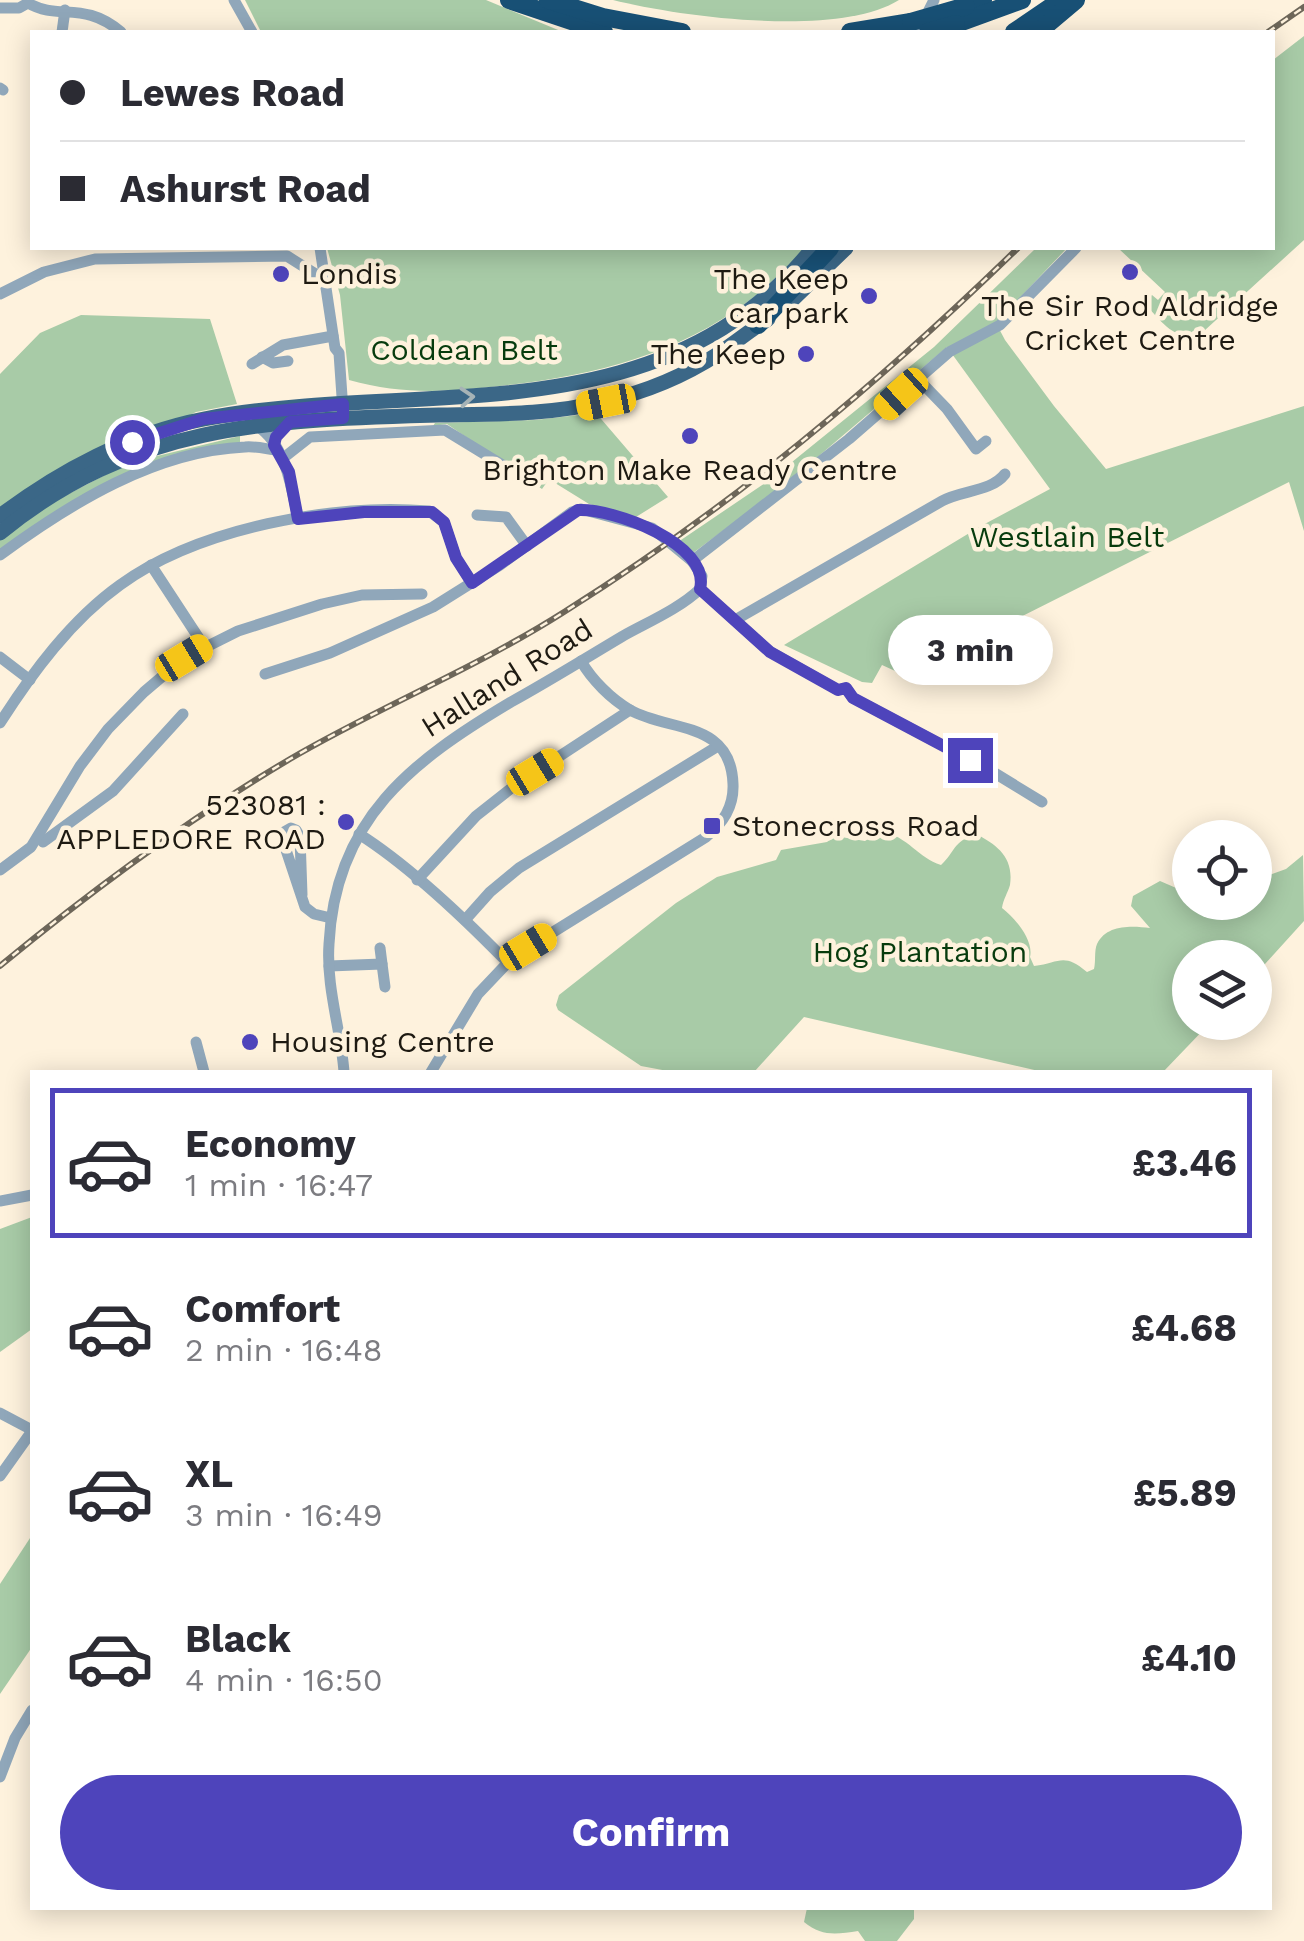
<!DOCTYPE html>
<meta charset="utf-8">
<style>
:root{--surface:#fff;--page:#f2f2f3;--text:#2b2b33;--muted:#7c7c81;--line:#e1e1e2;--accent:#4e44bb}
body{margin:0;font-family:"Work Sans",sans-serif;background:var(--page);color:var(--text);height:100vh;display:flex;flex-direction:column;font-size:38px;white-space:nowrap}
*{box-sizing:border-box;margin:0}
p{font-size:32px;color:var(--muted)}
.icon{flex:none;width:55px;height:55px;fill:none;stroke:currentColor;stroke-width:2;stroke-linecap:round;stroke-linejoin:round}
.map{position:relative;flex:1;overflow:hidden}
.details{position:absolute;left:30px;top:1070px;width:1242px;height:840px;display:flex;flex-direction:column;background:var(--surface);border-radius:0px;box-shadow:0 5px 25px #0003}
.details>*{flex:none}
.hud{position:absolute;left:30px;top:30px;width:1245px;height:220px;border-radius:0px;box-shadow:0 5px 25px #0003;display:grid;align-content:center;height:220px;padding:0 30px;background:var(--surface)}
.fabs{position:absolute;left:1172px;top:820px;display:grid;gap:20px}
.fabs a{display:grid;place-items:center;width:100px;height:100px;border-radius:50%;background:var(--surface);box-shadow:0 5px 25px #0003;font-size:50px}
.end{position:absolute;width:45px;height:45px;margin:-22px;border:12px solid #4e44bb;background:#fff;box-shadow:0 0 0 5px #fff}
.from{border-radius:50%}
.bubble{position:absolute;height:70px;border-radius:35px;background:var(--surface);box-shadow:0 5px 25px #0003;font-size:32px;font-weight:700;line-height:70px;text-align:center}
.car{position:absolute;width:30px;height:60px;margin:-30px -15px;border-radius:12px;box-shadow:0 0 8px 2px #0007;background:linear-gradient(#f5c518 24%,#345 0 40%,#f5c518 0 76%,#345 0 86%,#f5c518 0)}
.hud b{display:flex;align-items:center;gap:35px;height:95px;font-size:38px}
.hud b+b{border-top:2px solid var(--line)}
.hud i{width:25px;height:25px;background:var(--text)}
ul{padding:18px 0 0;list-style:none}
li{display:flex;align-items:center;gap:30px;height:150px;margin:0 20px 15px;padding:0 10px;border:5px solid transparent;border-radius:0px}
li div{flex:1}
li b{display:block;font-size:38px}
li em{font-style:normal;font-weight:700}
li.on{border-color:var(--accent)}
li>.icon{width:90px;height:90px;stroke-width:1.5}
.cta{display:flex;gap:20px;margin-top:auto;padding:20px 30px}
.cta a{flex:1;height:115px;border-radius:60px;background:var(--accent);color:#fff;font-size:40px;font-weight:700;line-height:115px;text-align:center}
.map>svg:first-child{display:block}
.green{fill:#a8cba7}
.lines{fill:none;stroke-linecap:round;stroke-linejoin:round}
.minor{stroke:#90a7ba;stroke-width:11}
.major{stroke:#3b6787;stroke-width:15}
.highway{stroke:#185075;stroke-width:18}
.rail-casing{stroke:#6d6659;stroke-width:6}
.rail{stroke:#fef2dd;stroke-width:2.5;stroke-dasharray:8;stroke-linecap:butt}
.highway-bridge{stroke:#185075;stroke-width:18}
.oneway{stroke:#a6b3b6}
.route{stroke:#4e44bb;stroke-width:12}
.poi-dot{fill:#4e44bb;stroke:#fef2dd;stroke-width:4}
.labels{text-anchor:middle;stroke-width:9;stroke-linejoin:round;paint-order:stroke}
.poi-label{font-size:30px;fill:#1e1a12;stroke:#fef2dd;text-anchor:start}
.park-label{font-size:30px;fill:#073b0d;stroke:#fef2dd}
.street-label{font-size:30px;fill:#1e1a12;stroke:#fef2dd}
</style>
<div class="map">
<svg width="1304" height="1941" viewBox="0 0 1304 1941">
<rect width="100%" height="100%" fill="#fef2dd"/>
<g class="green">
<path d="M245,0h241l77,32h-302z"/>
<path d="M613,0h286c-61,38 -218,17 -286,0z"/>
<path d="M1304,36v204l-100,91c-27,16 -43,-11 -61,-29l9,-7 6,5 7,-8 -47,-44h154l1,-188z"/>
<path d="M327,248h479c-18,17 -36,37 -56,52 -74,56 -159,76 -250,86 -54,6 -98,9 -151,-6l-9,-85z"/>
<path d="M1036,248h31l-71,75 9,17 49,66 52,63 198,-63v125l-15,-49 -322,162 -33,21 -17,16 -35,-16 -10,18 -10,-1 -78,-37 197,-119 69,-37 -103,-142 -160,136 -94,70 -15,-11 93,-63 163,-132z"/>
<path d="M81,315l129,4 27,85 -41,8 -196,97v-135l40,-41z"/>
<path d="M596,413l72,84 -32,20 -47,-13 -63,-39 21,17 -5,7 -95,-65 -14,2 2,-3 100,-3z"/>
<path d="M240,436v9l-80,16 -160,90v-11l53,-38 75,-39z"/>
<path d="M881,831c28,6 37,27 60,34 15,-14 11,-23 35,-31 21,11 38,23 34,51 -2,7 -7,15 -8,23 13,10 32,32 28,49l4,9c26,-3 29,-14 53,6l7,-3c2,-8 0,-18 3,-25 10,-20 35,-18 53,-16l-19,-22 2,-10 27,-15 30,13v8h65v-22l31,-11 17,-14 1,66 -49,54v-17h-65v64l20,1 -47,49h-120l-239,-55 -50,55h-81l-32,-6 -83,-56 -2,-5 3,-10 117,-92 41,-26 59,-17 5,-10 46,-8 8,-6 30,5z"/>
<path d="M32,1217v112l-32,23v-123z"/>
<path d="M32,1535v112l-32,47v-110z"/>
<path d="M807,1908h107v11l-17,22h-32l-7,-10c-21,3 -36,6 -54,-9z"/>
</g>
<g class="lines">
<g class="minor">
<path d="M234,0l18,32"/>
<path d="M0,8h19l9,-5c31,18 55,-3 93,29"/>
<path d="M62,32l3,-22"/>
<path d="M918,32l16,-32"/>
<path d="M0,88l3,2"/>
<path d="M320,248l15,100 4,5 4,58"/>
<path d="M0,294l44,-22 51,-13 192,-3 30,19 7,1"/>
<path d="M262,357l11,6 15,-2"/>
<path d="M252,364l31,-19 50,-9"/>
<path d="M918,379l29,30 29,40 10,-8"/>
<path d="M257,426c28,17 35,63 41,93"/>
<path d="M282,459l28,-22 135,-7 59,36"/>
<path d="M477,515l29,2 21,29"/>
<path d="M0,555c71,-52 155,-104 245,-108 11,-1 21,2 31,3"/>
<path d="M692,561l157,-122 100,-87 51,-27 76,-77"/>
<path d="M151,565l53,81"/>
<path d="M735,620l207,-119c20,-11 49,-9 63,-27"/>
<path d="M0,657l30,23"/>
<path d="M265,674l65,-21 103,-46 67,-42 72,-53 9,-3 71,19 40,33 10,15 -2,13 69,62 69,39 8,-2 7,10 140,74 49,30"/>
<path d="M0,723c32,-50 71,-103 120,-138 78,-57 213,-82 309,-74l15,11 12,36 16,25"/>
<path d="M359,834c52,33 105,84 148,128"/>
<path d="M43,842l70,-51 70,-77"/>
<path d="M0,870l31,-23 49,-81 28,-37 36,-37 40,-34 54,-27 84,-27 40,-9 60,-1"/>
<path d="M417,880l59,-64 38,-30 116,-76"/>
<path d="M302,895l-2,-58 -4,-7 -5,-2 -7,4 -2,6 23,69 9,7 17,4"/>
<path d="M465,920l25,-28 29,-24 199,-122"/>
<path d="M380,948l2,16"/>
<path d="M329,966l53,-2 3,23"/>
<path d="M196,1042l8,30"/>
<path d="M344,1072c-3,-42 -18,-84 -15,-128 6,-125 83,-183 182,-242 38,-21 75,-44 112,-66 25,-14 56,-27 77,-47"/>
<path d="M431,1072l47,-78 35,-37 193,-120c17,-14 28,-30 27,-53 -2,-64 -64,-52 -103,-74 -19,-11 -38,-30 -49,-49"/>
<path d="M0,1201l32,-6"/>
<path d="M0,1413l32,17"/>
<path d="M0,1476l32,-45"/>
<path d="M0,1777l15,-39 17,-28"/>
</g>
<g class="major">
<path d="M790,302l56,-54"/>
<path d="M0,516c59,-45 131,-83 204,-97 213,-41 453,21 609,-171"/>
<path d="M0,533c135,-111 273,-113 439,-118 55,-1 113,0 167,-14 39,-9 78,-25 112,-47 17,-11 32,-24 50,-35"/>
</g>
<g class="highway">
<path d="M509,0l95,32"/>
<path d="M548,0l55,17 79,15"/>
<path d="M966,6l17,-6"/>
<path d="M956,24l66,-24"/>
<path d="M850,32l61,-10"/>
<path d="M1014,32l47,-32"/>
<path d="M1038,32l38,-32"/>
<path d="M758,325l72,-77"/>
</g>
<g class="rail-casing">
<g id="rail">
<path d="M1268,32l36,-25"/>
<path d="M0,966c92,-76 187,-146 290,-207 89,-52 186,-91 274,-147 170,-107 311,-225 454,-364"/>
</g>
</g>
<use href="#rail" class="rail"/>
<g class="highway-bridge">
<path d="M911,22l55,-16"/>
<path d="M928,32l28,-8"/>
</g>
</g>
<defs><path id="oneway-chevron" d="M-2-3.5L2.5 0L-2 3.5" fill="none" stroke-width="1.6" stroke-linecap="round" stroke-linejoin="round" transform="scale(2.5)"/></defs>
<use class="oneway" href="#oneway-chevron" transform="translate(467 397) rotate(-4)"/>
<g class="lines">
<path class="route" d="M132,442l71,-23 140,-15v14l-53,4 -14,15 -2,8 15,27 9,47 66,-7h68l12,10 12,36 16,25 106,-73c35,-2 133,34 122,79l70,63 68,38 8,-2 7,10 117,62"/>
</g>
<g class="poi-dot">
<circle cx="1130" cy="272" r="10"/>
<circle cx="281" cy="274" r="10"/>
<circle cx="869" cy="296" r="10"/>
<circle cx="806" cy="354" r="10"/>
<circle cx="690" cy="436" r="10"/>
<circle cx="346" cy="822" r="10"/>
<rect x="702" y="816" width="20" height="20" rx="5"/>
<circle cx="250" cy="1042" r="10"/>
</g>
<g class="labels">
<g class="poi-label">
<text x="301" y="284">Londis</text>
<text x="849" y="289" text-anchor="end">The Keep<tspan x="849" dy="34">car park</tspan></text>
<text x="1130" y="316" text-anchor="middle">The Sir Rod Aldridge<tspan x="1130" dy="34">Cricket Centre</tspan></text>
<text x="786" y="364" text-anchor="end">The Keep</text>
<text x="690" y="480" text-anchor="middle">Brighton Make Ready Centre</text>
<text x="326" y="815" text-anchor="end">523081 :<tspan x="326" dy="34">APPLEDORE ROAD</tspan></text>
<text x="732" y="836">Stonecross Road</text>
<text x="270" y="1052">Housing Centre</text>
</g>
<g class="park-label">
<text x="464" y="360">Coldean Belt</text>
<text x="1067" y="547">Westlain Belt</text>
<text x="920" y="962">Hog Plantation</text>
</g>
<g class="street-label">
<text transform="translate(507 678) rotate(-32)" y="10">Halland Road</text>
</g>
</g>
</svg>
<div class="fabs">
<a><svg class="icon" aria-label="locate" viewBox="0 0 24 24"><circle cx="12" cy="12" r="6"/><path d="M12 2v4M12 18v4M2 12h4M18 12h4"/></svg></a>
<a><svg class="icon" aria-label="layers" viewBox="0 0 24 24"><path d="M12 4l9 5-9 5-9-5zM3 14l9 5 9-5"/></svg></a>
</div>
<i class="end from" style="left:132px;top:442px"></i>
<i class="end" style="left:970px;top:760px"></i>
<div class="bubble" style="left:888px;top:615px;width:165px">3 min</div>
<i class="car" style="left:901px;top:394px;rotate:228deg"></i>
<i class="car" style="left:606px;top:402px;rotate:259deg"></i>
<i class="car" style="left:184px;top:658px;rotate:59deg"></i>
<i class="car" style="left:535px;top:772px;rotate:59deg"></i>
<i class="car" style="left:528px;top:947px;rotate:59deg"></i>
<div class="hud">
<b><i class="from"></i>Lewes Road</b>
<b><i></i>Ashurst Road</b>
</div>
<section class="details">
<ul>
<li class="on"><svg class="icon" aria-label="car" viewBox="0 0 24 24"><path d="M5 17H2v-5l4-1 3-4h7l3 4 3 1v5h-3M9 17h6M6 11h13"/><circle cx="7" cy="17" r="2"/><circle cx="17" cy="17" r="2"/></svg><div><b>Economy</b><p>1 min · 16:47</p></div><em>£3.46</em></li>
<li><svg class="icon" aria-label="car" viewBox="0 0 24 24"><path d="M5 17H2v-5l4-1 3-4h7l3 4 3 1v5h-3M9 17h6M6 11h13"/><circle cx="7" cy="17" r="2"/><circle cx="17" cy="17" r="2"/></svg><div><b>Comfort</b><p>2 min · 16:48</p></div><em>£4.68</em></li>
<li><svg class="icon" aria-label="car" viewBox="0 0 24 24"><path d="M5 17H2v-5l4-1 3-4h7l3 4 3 1v5h-3M9 17h6M6 11h13"/><circle cx="7" cy="17" r="2"/><circle cx="17" cy="17" r="2"/></svg><div><b>XL</b><p>3 min · 16:49</p></div><em>£5.89</em></li>
<li><svg class="icon" aria-label="car" viewBox="0 0 24 24"><path d="M5 17H2v-5l4-1 3-4h7l3 4 3 1v5h-3M9 17h6M6 11h13"/><circle cx="7" cy="17" r="2"/><circle cx="17" cy="17" r="2"/></svg><div><b>Black</b><p>4 min · 16:50</p></div><em>£4.10</em></li>
</ul>
<div class="cta"><a>Confirm</a></div>
</section>
</div>
